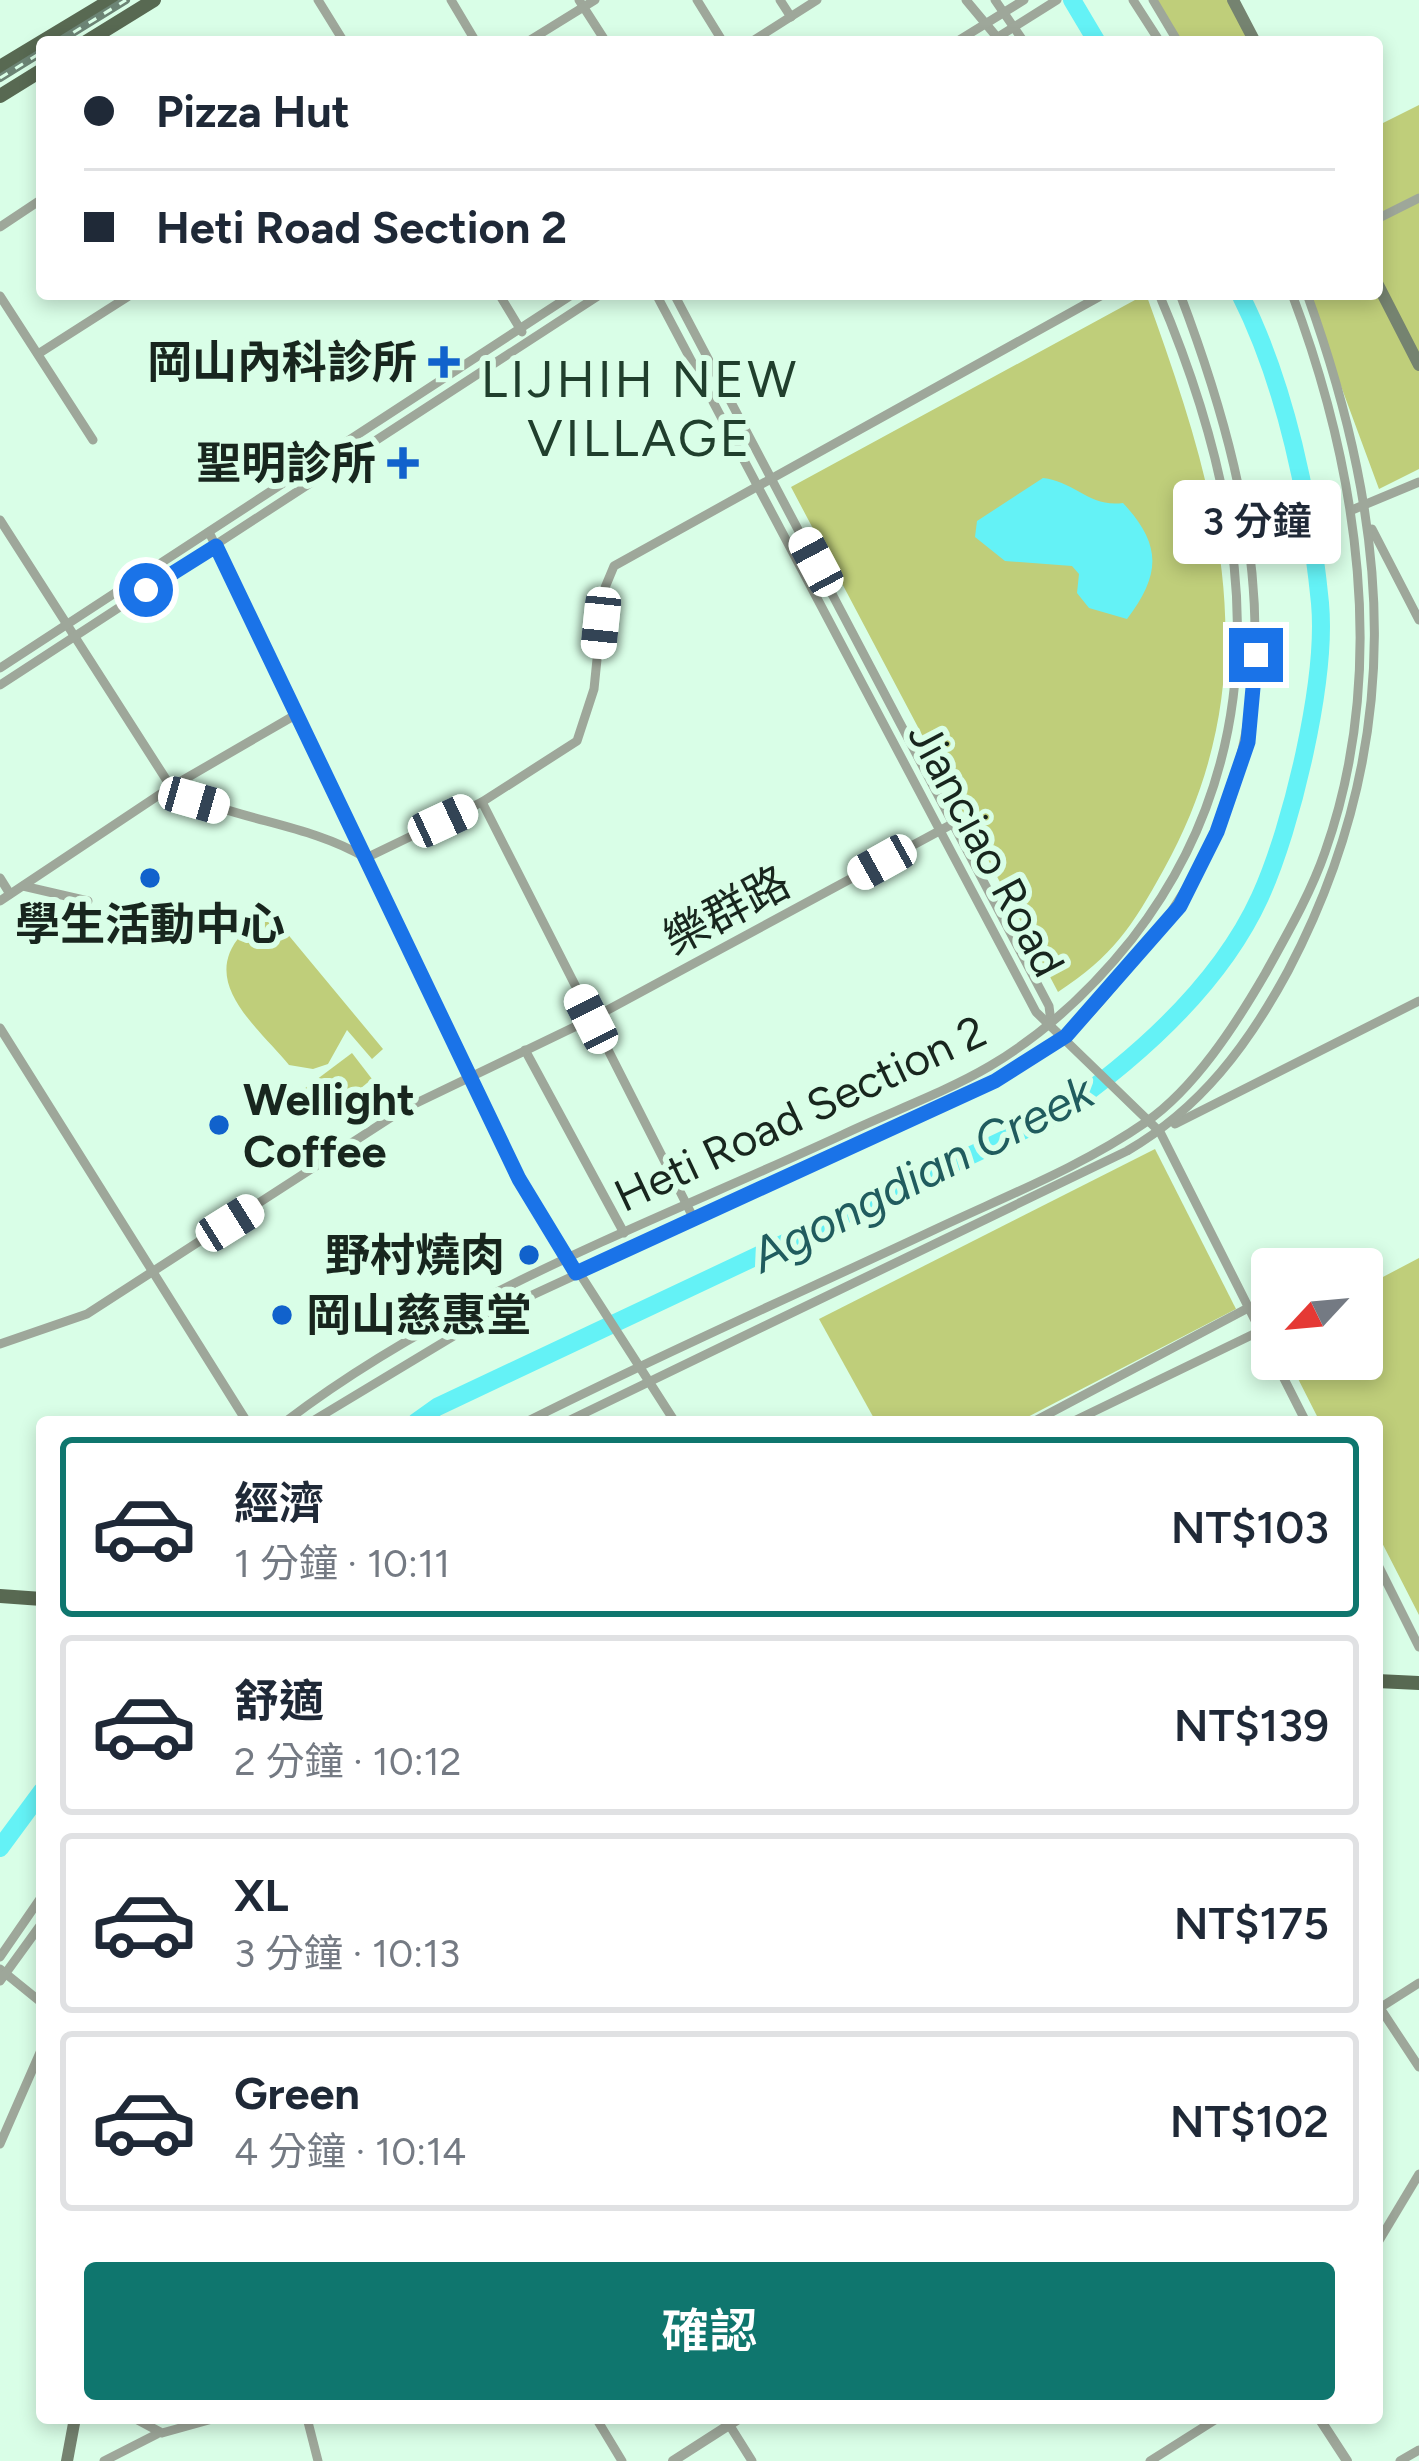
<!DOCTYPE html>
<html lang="zh-TW">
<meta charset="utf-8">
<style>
:root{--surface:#fff;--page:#f6f6f7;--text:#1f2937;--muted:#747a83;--line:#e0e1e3;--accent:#0f766e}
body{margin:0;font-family:Figtree,"Noto Sans TC",sans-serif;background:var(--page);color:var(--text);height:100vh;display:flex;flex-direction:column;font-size:45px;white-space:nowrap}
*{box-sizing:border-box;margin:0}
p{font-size:39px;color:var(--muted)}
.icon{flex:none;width:66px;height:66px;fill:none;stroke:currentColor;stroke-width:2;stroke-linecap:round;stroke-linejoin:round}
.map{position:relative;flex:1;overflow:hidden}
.panel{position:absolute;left:36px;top:1416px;width:1347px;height:1008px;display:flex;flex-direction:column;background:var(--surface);border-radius:12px;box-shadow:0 6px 18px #0003}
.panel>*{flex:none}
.top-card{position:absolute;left:36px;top:36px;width:1347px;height:264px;border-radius:12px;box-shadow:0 6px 18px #0003;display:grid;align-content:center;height:264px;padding:0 48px;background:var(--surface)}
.needle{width:78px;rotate:244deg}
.tools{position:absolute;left:1251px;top:1248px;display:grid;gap:24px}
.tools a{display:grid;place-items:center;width:132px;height:132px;border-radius:12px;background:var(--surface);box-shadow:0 6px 18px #0003;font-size:60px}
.end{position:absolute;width:54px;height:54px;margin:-27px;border:15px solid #1a73e8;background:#fff;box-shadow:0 0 0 6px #fff}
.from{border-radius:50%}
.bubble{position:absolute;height:84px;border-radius:12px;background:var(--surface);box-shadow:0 6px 18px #0003;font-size:39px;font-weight:600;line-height:84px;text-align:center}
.car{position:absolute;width:36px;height:72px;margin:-36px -18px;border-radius:15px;box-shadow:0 0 9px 3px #0007;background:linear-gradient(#fff 24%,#345 0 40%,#fff 0 76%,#345 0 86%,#fff 0)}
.top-card b{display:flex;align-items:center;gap:42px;height:114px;font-size:45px}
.top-card b+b{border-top:3px solid var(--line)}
.top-card i{width:30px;height:30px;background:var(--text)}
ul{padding:21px 0 0;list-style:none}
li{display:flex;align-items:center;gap:36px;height:180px;margin:0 24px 18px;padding:0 24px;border:6px solid var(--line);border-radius:12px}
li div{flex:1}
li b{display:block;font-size:45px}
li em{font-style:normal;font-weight:600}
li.current{border-color:var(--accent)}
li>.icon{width:108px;height:108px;stroke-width:1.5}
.primary-button{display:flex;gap:24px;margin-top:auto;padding:24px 48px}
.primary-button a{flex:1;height:138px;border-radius:12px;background:var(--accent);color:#fff;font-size:48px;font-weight:600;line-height:138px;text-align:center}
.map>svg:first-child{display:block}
.green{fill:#bfce7a}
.water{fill:#64f2f6}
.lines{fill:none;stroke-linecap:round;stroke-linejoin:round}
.river{stroke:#64f2f6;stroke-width:18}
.minor{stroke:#9ea79a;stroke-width:9}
.tertiary{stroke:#9ea79a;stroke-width:10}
.secondary{stroke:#758370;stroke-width:12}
.primary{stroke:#586952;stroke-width:14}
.rail-casing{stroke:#6c8475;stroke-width:8}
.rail{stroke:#d9fee7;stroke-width:3;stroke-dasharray:9;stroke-linecap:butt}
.route{stroke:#1a73e8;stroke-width:15}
.poi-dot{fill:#1162cc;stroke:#d9fee7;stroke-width:4.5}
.labels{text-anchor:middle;stroke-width:12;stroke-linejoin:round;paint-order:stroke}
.poi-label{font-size:45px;font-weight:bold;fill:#18261e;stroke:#d9fee7;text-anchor:end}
.street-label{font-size:45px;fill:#18261e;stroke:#d9fee7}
.water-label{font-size:48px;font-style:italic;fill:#205c5e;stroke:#d9fee7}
.quarter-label{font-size:51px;letter-spacing:3px;fill:#203f2d;stroke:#d9fee7}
</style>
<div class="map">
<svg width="1419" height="2461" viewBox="0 0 1419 2461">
<rect width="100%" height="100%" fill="#d9fee7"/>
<g class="green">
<path d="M1153,0h85l23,42h-83z"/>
<path d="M1419,105v364l-40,20 -72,-195h70v-168z"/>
<path d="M1146,294c72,198 127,378 18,575 -32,58 -51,87 -106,123l-267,-505z"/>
<path d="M266,908l117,141 -11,10 -25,-29 -19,34 -15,5 -24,-4c-31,-38 -90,-82 -48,-130l25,-4 -10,-14z"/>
<path d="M352,1053l20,26 -50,41 -22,-28z"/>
<path d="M1155,1149l81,160 -218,113h-142l-57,-103z"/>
<path d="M1419,1258v357l-42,-82v-111h-57l-32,-63h74v-71z"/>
</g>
<path class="water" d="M1043,478c31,3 47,30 80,25 39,42 38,71 4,116l-38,-11 -12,-15 2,-19 -7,-8 -67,-5 -30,-24 2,-16z"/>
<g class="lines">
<g class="river">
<path d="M1072,0l25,42"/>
<path d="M416,1422l21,-15 619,-292c79,-55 163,-128 204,-218 32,-70 67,-217 60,-294 -10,-101 -34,-218 -80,-309"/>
<path d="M0,1848l42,-57"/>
</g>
<g class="minor">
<path d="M318,0l26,42"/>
<path d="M451,0l25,42"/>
<path d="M579,0l27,42"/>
<path d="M697,0l26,42"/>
<path d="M780,0l11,17"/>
<path d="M966,0l35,42"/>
<path d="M995,0l29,42"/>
<path d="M1133,0l27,42"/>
<path d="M1153,0l25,42"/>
<path d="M527,42l68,-42"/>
<path d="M751,42l66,-42"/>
<path d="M956,42l68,-42"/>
<path d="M990,42l67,-42"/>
<path d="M1377,219l42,-21"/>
<path d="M0,227l42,-28"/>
<path d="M499,294l23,38"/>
<path d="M656,294l380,718 124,120 112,222"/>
<path d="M674,294l375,712 2,16"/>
<path d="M0,296l93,144"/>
<path d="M38,354l94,-60"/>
<path d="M1352,510l67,-28"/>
<path d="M0,520l171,267c61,34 135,35 195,71l116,-56 95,-61 17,-52 10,-99 10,-24 490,-272"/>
<path d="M1372,529l47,91"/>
<path d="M209,532l310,647 156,243"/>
<path d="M0,668l573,-374"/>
<path d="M0,685l601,-391"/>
<path d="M482,802l213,419"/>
<path d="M0,878l10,16"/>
<path d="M23,886l65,15"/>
<path d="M0,901l171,-114 126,-73"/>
<path d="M0,1028l247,394"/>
<path d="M525,1050l99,183"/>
<path d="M1175,1124l244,-123"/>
<path d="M0,1344l87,-30 317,-205 187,-90 363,-196"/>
<path d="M1274,1359l32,63"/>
<path d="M285,1422c166,-127 369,-200 557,-287 48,-23 102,-42 148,-69 54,-32 103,-78 142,-127 153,-197 119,-428 27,-645"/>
<path d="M311,1422l176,-106 508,-235c23,-15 48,-28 69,-44 28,-22 51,-54 74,-81 169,-203 129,-432 42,-662"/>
<path d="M526,1422c135,-68 274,-129 410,-193 70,-33 147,-63 210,-107 49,-34 90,-98 119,-148 22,-40 45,-79 60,-122 64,-181 33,-383 -33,-558"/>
<path d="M566,1422l561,-271c74,-43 121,-106 161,-180 120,-228 104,-441 19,-677"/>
<path d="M1033,1422l215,-114"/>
<path d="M1072,1422l188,-91"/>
<path d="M1377,1563l42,84"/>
<path d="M0,1957l42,-61"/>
<path d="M0,1969l42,34"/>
<path d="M0,1981l42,-58"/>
<path d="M1380,2008l39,59"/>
<path d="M1378,2009l41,-26"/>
<path d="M0,2144l42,-96"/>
<path d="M1377,2244l42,-70"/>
<path d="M134,2418l28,15 54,-15"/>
<path d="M307,2418l11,43"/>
<path d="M596,2418l26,43"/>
<path d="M725,2418l27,43"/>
<path d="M104,2461l53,-27"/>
<path d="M1150,2461l68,-43"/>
<path d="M1400,2461l19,-11"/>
</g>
<g class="tertiary">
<path d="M1319,2418l28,43"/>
<path d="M673,2461l67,-43"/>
</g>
<g class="secondary">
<path d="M1233,0l22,42"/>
<path d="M1377,283l42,82"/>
<path d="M67,2461l8,-43"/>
</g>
<g class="primary">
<path d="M86,42l68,-42"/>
<path d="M0,67l111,-67"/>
<path d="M0,96l42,-26"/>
<path d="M0,1596l42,3"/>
<path d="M1377,1681l42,2"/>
</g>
<g class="rail-casing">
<g id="rail">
<path d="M58,42l68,-42"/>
<path d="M0,78l42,-26"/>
</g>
</g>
<use href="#rail" class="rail"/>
</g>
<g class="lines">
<path class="route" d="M146,590l70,-44 303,633 57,94 419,-192 71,-45 114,-130 37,-74 31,-90 8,-87"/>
</g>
<g class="poi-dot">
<path d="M438 344h12v12h12v12h-12v12h-12v-12h-12v-12h12z"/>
<path d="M397 445h12v12h12v12h-12v12h-12v-12h-12v-12h12z"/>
<circle cx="150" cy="878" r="12"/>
<circle cx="219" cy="1125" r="12"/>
<circle cx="529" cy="1255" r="12"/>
<circle cx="282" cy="1315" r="12"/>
</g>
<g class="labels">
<g class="poi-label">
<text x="417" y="378">岡山內科診所</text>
<text x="376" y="479">聖明診所</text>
<text x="150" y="940" text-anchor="middle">學生活動中心</text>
<text x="243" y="1115" text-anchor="start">Wellight<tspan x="243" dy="52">Coffee</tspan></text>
<text x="505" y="1271">野村燒肉</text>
<text x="306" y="1331" text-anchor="start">岡山慈惠堂</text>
</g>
<g class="street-label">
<text transform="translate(987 849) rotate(62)" y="16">Jianciao Road</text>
<text transform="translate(726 910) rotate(-28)" y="16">樂群路</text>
<text transform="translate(800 1113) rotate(-25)" y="16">Heti Road Section 2</text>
</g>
<g class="water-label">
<text transform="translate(922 1173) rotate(-27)" y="17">Agongdian Creek</text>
</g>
<g class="quarter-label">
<text x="640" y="397">LIJHIH NEW<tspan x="640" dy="59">VILLAGE</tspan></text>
</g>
</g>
</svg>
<div class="tools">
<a><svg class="needle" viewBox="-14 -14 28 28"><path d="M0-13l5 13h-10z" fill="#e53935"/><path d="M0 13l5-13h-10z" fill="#747a83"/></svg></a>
</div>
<i class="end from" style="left:146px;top:590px"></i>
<i class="end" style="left:1256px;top:655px"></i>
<div class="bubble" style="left:1173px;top:480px;width:168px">3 分鐘</div>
<i class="car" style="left:816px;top:562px;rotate:332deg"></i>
<i class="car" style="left:601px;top:623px;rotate:186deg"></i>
<i class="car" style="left:194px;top:800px;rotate:106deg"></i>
<i class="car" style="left:443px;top:821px;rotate:65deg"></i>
<i class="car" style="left:882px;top:862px;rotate:241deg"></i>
<i class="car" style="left:591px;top:1019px;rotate:333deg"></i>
<i class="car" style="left:230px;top:1223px;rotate:58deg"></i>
<div class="top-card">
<b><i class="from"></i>Pizza Hut</b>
<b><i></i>Heti Road Section 2</b>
</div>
<section class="panel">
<ul>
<li class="current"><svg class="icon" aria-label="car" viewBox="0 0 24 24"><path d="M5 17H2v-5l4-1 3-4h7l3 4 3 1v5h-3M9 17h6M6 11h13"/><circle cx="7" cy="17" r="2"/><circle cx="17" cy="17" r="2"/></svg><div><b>經濟</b><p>1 分鐘 · 10:11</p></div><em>NT$103</em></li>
<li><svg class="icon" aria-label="car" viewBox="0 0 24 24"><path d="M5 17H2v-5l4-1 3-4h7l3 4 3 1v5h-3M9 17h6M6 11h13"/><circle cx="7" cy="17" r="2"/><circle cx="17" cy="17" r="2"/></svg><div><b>舒適</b><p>2 分鐘 · 10:12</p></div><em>NT$139</em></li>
<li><svg class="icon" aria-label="car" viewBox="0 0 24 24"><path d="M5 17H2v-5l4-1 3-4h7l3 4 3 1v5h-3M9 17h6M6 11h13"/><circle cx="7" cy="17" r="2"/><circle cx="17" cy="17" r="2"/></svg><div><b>XL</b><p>3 分鐘 · 10:13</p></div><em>NT$175</em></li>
<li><svg class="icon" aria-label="car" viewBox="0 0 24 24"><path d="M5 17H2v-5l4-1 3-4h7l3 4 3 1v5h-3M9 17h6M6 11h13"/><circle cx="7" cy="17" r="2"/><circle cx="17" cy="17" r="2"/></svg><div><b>Green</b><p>4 分鐘 · 10:14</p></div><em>NT$102</em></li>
</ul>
<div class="primary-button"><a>確認</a></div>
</section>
</div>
